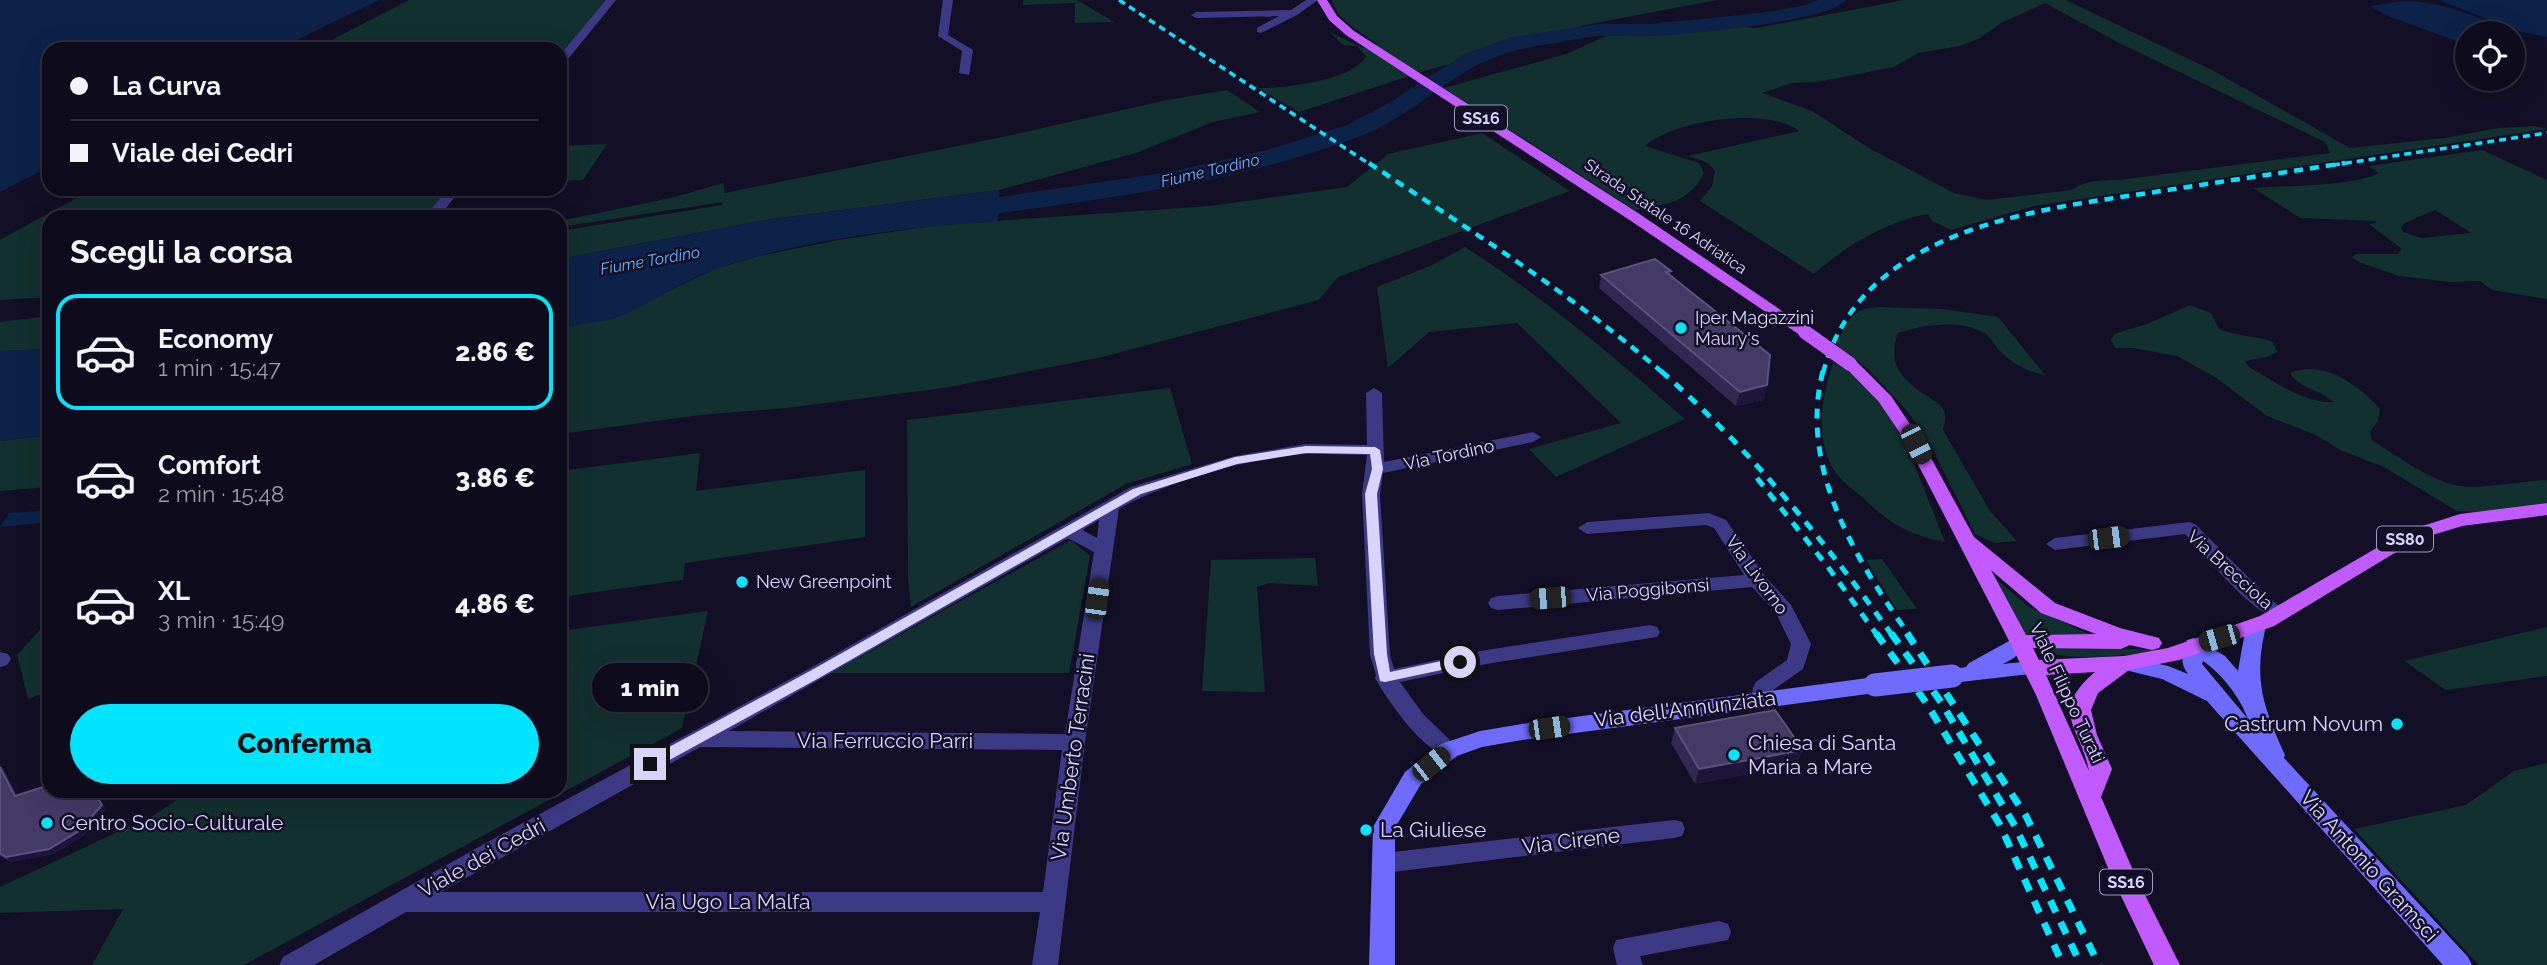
<!DOCTYPE html>
<html lang="it">
<meta charset="utf-8">
<style>
:root{--surface:#0e0b1c;--page:#171425;--text:#f1f3f6;--muted:#9b9ba3;--line:#2e2b3b;--accent:#00e5ff}
body{margin:0;font-family:Raleway,sans-serif;background:var(--page);color:var(--text);height:100vh;display:flex;flex-direction:column;font-size:26px;white-space:nowrap}
*{box-sizing:border-box;margin:0}
p{font-size:23px;color:var(--muted)}
.icon{flex:none;width:38px;height:38px;fill:none;stroke:currentColor;stroke-width:2;stroke-linecap:round;stroke-linejoin:round}
.map{position:relative;flex:1;overflow:hidden}
.drawer{position:absolute;left:42px;top:210px;width:525px;height:588px;display:flex;flex-direction:column;background:var(--surface);border-radius:21px;box-shadow:0 7px 28px #0002,0 0 0 2px var(--line)}
.drawer>*{flex:none}
.banner{position:absolute;left:42px;top:42px;width:525px;height:154px;border-radius:21px;box-shadow:0 7px 28px #0002,0 0 0 2px var(--line);display:grid;align-content:center;height:154px;padding:0 28px;background:var(--surface)}
.buttons{position:absolute;left:2455px;top:21px;display:grid;gap:14px}
.buttons a{display:grid;place-items:center;width:70px;height:70px;border-radius:50%;background:var(--surface);box-shadow:0 7px 28px #0002,0 0 0 2px var(--line);font-size:35px}
.end{position:absolute;width:32px;height:32px;margin:-16px;border:9px solid #d9d4ff;background:#111;box-shadow:0 0 0 4px #111}
.from{border-radius:50%}
.bubble{position:absolute;height:49px;border-radius:24px;background:var(--surface);box-shadow:0 7px 28px #0002,0 0 0 2px var(--line);font-size:23px;font-weight:800;line-height:49px;text-align:center}
.car{position:absolute;width:21px;height:42px;margin:-21px -10px;border-radius:9px;box-shadow:0 0 5px 2px #0007;background:linear-gradient(#222 24%,#8ab4d8 0 40%,#222 0 76%,#8ab4d8 0 86%,#222 0)}
.banner b{display:flex;align-items:center;gap:24px;height:66px;font-size:26px}
.banner b+b{border-top:2px solid var(--line)}
.banner i{width:18px;height:18px;background:var(--text)}
ul{padding:0;list-style:none}
li{display:flex;align-items:center;gap:21px;height:116px;margin:0 14px 10px;padding:0 14px;border:4px solid transparent;border-radius:21px}
li div{flex:1}
li b{display:block;font-size:26px}
li em{font-style:normal;font-weight:800}
li.selected{border-color:var(--accent)}
li>.icon{width:63px;height:63px;stroke-width:1.5}
h2{padding:0 28px;font-size:32px;line-height:84px}
.button{display:flex;gap:14px;margin-top:auto;padding:14px 28px}
.button a{flex:1;height:80px;border-radius:42px;background:var(--accent);color:#111;font-size:28px;font-weight:800;line-height:80px;text-align:center}
.map>svg:first-child{display:block}
.green{fill:#12302f;fill-rule:evenodd}
.water{fill:#0c2248}
.lines{fill:none;stroke-linecap:round;stroke-linejoin:round}
.river{fill:#0c2248;fill-rule:evenodd}
.street{fill:#3d3a85;fill-rule:evenodd}
.secondary{fill:#6f6bff;fill-rule:evenodd}
.primary{fill:#c25bff;fill-rule:evenodd}
.rail-far3{stroke:#00e5ff;stroke-width:3.5;stroke-dasharray:7 5;stroke-linecap:butt}
.rail-far2{stroke:#00e5ff;stroke-width:4.5;stroke-dasharray:9 7;stroke-linecap:butt}
.rail-far1{stroke:#00e5ff;stroke-width:5;stroke-dasharray:10 9;stroke-linecap:butt}
.rail{stroke:#00e5ff;stroke-width:7;stroke-dasharray:13 11;stroke-linecap:butt}
.secondary-bridge{stroke:#6f6bff;stroke-width:23}
.primary-bridge{stroke:#c25bff;stroke-width:14}
.wall{fill:#312854}
.shaded-wall{fill:#1d163a}
.building{fill:#433a66;stroke:#5a527e;stroke-width:2}
.route{fill:#d9d4ff}
.poi-dot{fill:#00e5ff;stroke:#130f26;stroke-width:2.5}
.labels{text-anchor:middle;stroke-width:5;stroke-linejoin:round;paint-order:stroke}
.shield{fill:#130f26;stroke:#9e99be;stroke-width:2}
.shield-label{font-size:16px;font-weight:bold;fill:#d9d4ff}
.far-water-label{font-size:16px;font-style:italic;fill:#62b6ff;stroke:#130f26}
.far-street-label{font-size:16px;fill:#d9d4ff;stroke:#130f26}
.poi-label{font-size:18px;fill:#d9d4ff;stroke:#130f26;text-anchor:start}
.street-label{font-size:18px;fill:#d9d4ff;stroke:#130f26}
.near-street-label{font-size:21px;fill:#d9d4ff;stroke:#130f26}
.near-poi-label{font-size:21px;fill:#d9d4ff;stroke:#130f26;text-anchor:start}
</style>
<div class="map">
<svg width="2547" height="965" viewBox="0 0 2547 965">
<rect width="100%" height="100%" fill="#130f26"/>
<g class="green">
<path d="M409,0h198l-47,57v-8h-246z"/>
<path d="M1023,0h54l37,22 -39,1v-20l-52,2z"/>
<path d="M1332,0h385l-132,25 -54,19 -97,24 -135,44 -41,-24c26,0 95,-7 108,-32l-9,-10 -14,-1 -13,-13 33,16 15,-3c-16,-13 -40,-23 -46,-45z"/>
<path d="M1904,0h162l148,71 136,77 94,-10 55,-10 36,-2 12,3 -513,77 -83,24 -19,-9 -4,-7c-43,8 -81,31 -114,60l-114,-73 12,-15 3,-15 -7,-8 -20,-7 111,-25c-32,-25 -125,-11 -154,15l54,17 5,10c-17,32 -37,30 -69,37l-191,-122 122,-34 49,-22 49,-10 39,6 16,-3 38,3zM2045,3l74,40 206,99 5,11 -212,27c-15,0 -34,0 -46,10l-85,10 -33,-7 -85,-45 -57,-37 -50,-18 30,-10 25,-1 77,-15 24,-14 42,-7 20,-8 21,-15z"/>
<path d="M1227,90l33,22 -47,10 -77,31 -137,37 -234,30 -205,39v-28l162,-26 1,-3 -163,25v-6l115,-24 48,-14 2,10 282,-57 160,-36z"/>
<path d="M1482,133l88,58 -232,86 -19,23 -217,57 -158,31 -157,20 -87,7 -140,19v-106l111,-38 44,-21 43,-13 86,-17 94,-14 272,-19 137,-19 41,-33z"/>
<path d="M607,144l-24,36 -23,1v-35z"/>
<path d="M2482,150l65,30v119l-55,-9 -12,-9 -30,1 -51,-6 -38,-13 -9,-6 4,-3h42l4,-5 -33,-25 7,-1 -1,-2 -75,-3 -47,-30c29,-2 103,-2 126,-15l-11,-7zM2435,210l35,22v1l-48,5 -19,-6 -2,-5 4,-4z"/>
<path d="M93,189h358l-23,28h-379v80l-49,3v-60z"/>
<path d="M1465,247c78,50 150,110 220,172l-129,58 -27,-28 92,-26 -104,-100 -88,9 -41,36 -11,-81 53,-21z"/>
<path d="M2190,305l21,8 8,16c20,8 35,6 54,13l4,10 -10,5 -22,4 4,6c25,14 56,37 85,35 -14,-13 -35,-13 -44,-29 33,-14 69,12 90,36l-2,12 -8,11 2,8c23,15 61,42 87,46 29,3 59,-5 88,-6v29l-39,4 -51,-2 -73,-44 -44,-17 -24,-15 -49,-19 -52,-39 -38,-21 -44,-8h-18l-4,-8 3,-6 33,-10z"/>
<path d="M1879,307l63,2 56,8 47,58c-19,-4 -33,-11 -47,-26 -4,-5 -8,-13 -14,-16 -25,-14 -61,-8 -86,0 -12,32 5,48 32,65 6,4 14,8 15,16 1,4 -1,11 -2,16l47,81 27,30 -22,2 -20,-9 -42,-84 -25,-38 -39,-42 -33,-25c13,-25 13,-36 43,-38z"/>
<path d="M49,316v33l-49,2v-29z"/>
<path d="M1833,363c62,27 88,121 112,179 -37,-7 -56,-19 -83,-45 -9,-8 -25,-19 -30,-30 -17,-34 -10,-71 1,-104z"/>
<path d="M1170,388l22,76 -66,20 -215,123 -3,-28 -1,-159z"/>
<path d="M49,435v52l-49,4v-50z"/>
<path d="M700,453l-4,38 169,-21v67l-180,26 -2,17 -123,17v-126z"/>
<path d="M1071,540l19,16 -21,117h-238z"/>
<path d="M1315,558l3,28 -49,-3 -12,4 8,105 -63,-1 9,-131z"/>
<path d="M1882,559l35,50 -20,1 -31,-50z"/>
<path d="M1995,578l34,29 62,28 -67,-1z"/>
<path d="M708,611l-26,117 -438,237h-152l31,-56 -123,4v-26l154,-72 36,-24h370v-160z"/>
<path d="M49,620v71l-21,8 -11,-44z"/>
<path d="M2547,627v49l-101,14 -42,-29z"/>
<path d="M2051,646l109,4c-23,5 -101,13 -119,-1z"/>
<path d="M2547,763v202h-68l-125,-136 112,-24 48,-34z"/>
</g>
<g class="water">
<path d="M0,0h379l-101,49h-229v118l-49,25z"/>
<path d="M2439,0h108v37l-30,-6z"/>
<path d="M2402,1c40,-1 83,19 120,35v3l-9,2v-8h-45l-1,12 -79,-29 -18,-10z"/>
<path d="M999,190l-1,31c-93,7 -190,17 -279,47 -33,11 -61,31 -91,45 -20,10 -47,10 -68,15v-69l205,-39z"/>
<path d="M49,349v86l-49,6v-90z"/>
<path d="M49,510l-8,13 -41,4 9,-14z"/>
</g>
<g class="lines">
<path class="river" d="M1818,0h28c-16,22 -164,35 -196,36 -17,1 -35,-1 -53,0 -16,2 -31,5 -47,8 -25,3 -48,9 -71,20 -40,21 -74,55 -118,72 -130,50 -272,64 -409,84l-9,-2 -4,-6 4,-6 9,-2 217,-32 98,-22 80,-25 45,-24 71,-46 49,-18 86,-13h54l107,-11 47,-8z"/>
<g class="street">
<path d="M606,0h10l-52,64 -4,1v-10z"/>
<path d="M943,0h10l-5,35 25,15 -4,25 -10,-2 3,-22 -24,-15z"/>
<path d="M1306,0h12l-21,15 -36,18 -4,-1v-4l22,-12 -83,2 -5,-3 5,-3 95,-2z"/>
<path d="M448,189h13l-22,28h-14z"/>
<path d="M1374,388l8,5 2,69 149,-30 8,5 -8,5 -150,31 -3,21 10,161 4,14 92,-19 164,-25 7,2 3,5 -3,5 -171,27 -86,18 23,32 37,36 -3,6c-27,8 -71,-58 -82,-78l1,-3 -6,-20 -8,-161 5,-39c-20,0 -40,-2 -60,-1 -55,3 -140,27 -188,55l-34,233 -27,223h-26l8,-53h-634l-92,53h-35l4,-8 201,-113 323,-174 324,-183 104,-31 71,-12 61,1 -1,-52zM1099,520l-2,18 -15,-8zM1068,538l26,14 -29,182 -336,-3zM700,747l362,3 -19,142h-602z"/>
<path d="M1709,513l17,7 38,55 27,30 20,39 -8,25 -30,21 -3,14 -7,3 -7,-3c-5,-7 -5,-15 0,-22l31,-22 4,-16 -15,-31 -24,-26 -254,23 -7,-2 -3,-5 3,-5 7,-2 246,-21 -30,-47 -8,-3 -119,9 -9,-6 9,-6z"/>
<path d="M2189,522l6,2 73,73 21,17 -3,5c-25,7 -83,-66 -101,-85l-130,16 -9,-6 9,-6z"/>
<path d="M0,652l8,2 3,5 -4,6 -7,2z"/>
<path d="M1674,820l8,2 3,7 -3,7 -8,2 -290,35 -8,-3 -4,-7 4,-7 8,-3z"/>
<path d="M1719,921l9,3 3,8 -3,8 -88,16 3,9h-26l-4,-17 3,-8z"/>
</g>
<g class="secondary">
<path d="M2256,619l7,2 3,5c-13,54 -3,80 19,129l-1,3 184,199 4,8h-29l-236,-264 -45,-22 -45,-11 -3,-5 3,-5 7,-2 44,10 20,8c-8,-10 -7,-23 -1,-34l7,-2 31,18 13,15 8,-45 3,-5zM2203,661c19,13 37,36 45,58l-46,-55z"/>
<path d="M2020,635l7,2 3,5 -16,16 -11,6 29,-3 7,2 3,5 -3,5 -87,10 -7,-2 -3,-5 3,-5 21,-4 3,-4z"/>
<path d="M1875,677l7,3 3,5 -3,5 -7,3 -353,47 -40,7 -25,9 -36,28 -26,44v137h-26l4,-138 32,-55 36,-28 39,-13 42,-7z"/>
</g>
<g class="primary">
<path d="M1317,0h10l10,16 17,15 284,182 175,119 -3,3h-10l-172,-116 -282,-184 -17,-15z"/>
<path d="M1850,359l6,2 35,35 33,49 50,92 81,66 65,25 39,10 3,5 -3,5 -7,2 -22,-5 -9,4 -88,-1 6,12 85,-4 44,-8 92,-32 144,-84 56,-18 87,-11v12l-85,11 -46,14 -142,86 -95,34 -50,10 -31,23 -7,17 6,25 15,34 -11,28 34,78 45,90h-26l-43,-90 -75,-180 -34,-68 -94,-182 -29,-43 -37,-38zM1991,570l50,43 55,21 -70,1zM2095,672c-47,40 -14,55 -6,99l-43,-96z"/>
</g>
<g class="rail-far3">
<path d="M1119,0l252,165"/>
<path d="M2333,165l214,-32"/>
</g>
<g class="rail-far2">
<path d="M1369,163c102,68 200,129 294,210"/>
<path d="M1823,373c37,-144 210,-163 332,-181 63,-10 126,-19 190,-29"/>
</g>
<g class="rail-far1">
<path d="M1661,371c89,78 162,168 231,264"/>
<path d="M1823,371c-25,95 33,189 86,264"/>
<path d="M1757,478l71,89 49,68"/>
</g>
<g class="rail">
<path d="M1876,633l51,71 73,121 63,140"/>
<path d="M1891,633l50,69 74,124 66,139"/>
<path d="M1907,633l119,183 73,149"/>
</g>
<path class="secondary-bridge" d="M1875,685l77,-9"/>
<path class="primary-bridge" d="M1805,332l45,32"/>
</g>
<g class="wall">
<path d="M1671,271l-1,5 97,109 -3,15 -28,6 -137,-118 2,-13z"/>
<path d="M1675,728l122,37 -102,19 -24,-41z"/>
<path d="M0,764l17,31 77,-4 12,19 -23,26 -30,18 -42,8 -11,-6z"/>
</g>
<g class="shaded-wall">
<path d="M1767,385l-3,15 -28,6 4,-14z"/>
<path d="M1803,750l-6,15 -102,19 4,-15z"/>
<path d="M0,764l20,37 -5,-5 -15,-29z"/>
<path d="M93,791l13,19 -23,26 -30,18 -42,8 -5,-5z"/>
</g>
<g class="building">
<path d="M1655,259l16,12 -5,1 104,83 -3,30 -27,7 -139,-117z"/>
<path d="M1775,710l28,40 -104,19 -24,-41z"/>
<path d="M0,767l15,29 34,-11v6h44l9,14 -23,26 -30,18 -43,8 -6,-4z"/>
</g>
<path class="route" d="M1306,446l69,1 5,3 3,19 -6,25 10,160 3,18 70,-15 5,2v6l-80,17 -5,-1 -6,-27 -9,-160 7,-25 -2,-15 -64,-1 -69,11 -96,30 -322,184 -164,90h-10l-2,-4 2,-4 165,-89 323,-182 102,-32z"/>
<g class="poi-dot">
<circle cx="1681" cy="328" r="7"/>
<circle cx="742" cy="582" r="7"/>
<circle cx="2397" cy="724" r="7"/>
<circle cx="1734" cy="755" r="7"/>
<circle cx="47" cy="823" r="7"/>
<circle cx="1366" cy="830" r="7"/>
</g>
<g class="labels">
<g class="shield">
<rect x="1455" y="105.5" width="52" height="25" rx="5"/>
<rect x="2377" y="526.5" width="56" height="25" rx="5"/>
<rect x="2100" y="869.5" width="52" height="25" rx="5"/>
</g>
<g class="shield-label">
<text x="1481" y="124">SS16</text>
<text x="2405" y="545">SS80</text>
<text x="2126" y="888">SS16</text>
</g>
<g class="far-water-label">
<text transform="translate(1210 170) rotate(-13)" y="6">Fiume Tordino</text>
<text transform="translate(650 260) rotate(-10)" y="6">Fiume Tordino</text>
</g>
<g class="far-street-label">
<text transform="translate(1666 216) rotate(34)" y="6">Strada Statale 16 Adriatica</text>
</g>
<g class="poi-label">
<text x="1695" y="324">Iper Magazzini<tspan x="1695" dy="21">Maury's</tspan></text>
<text x="756" y="588">New Greenpoint</text>
</g>
<g class="street-label">
<text transform="translate(1449 455) rotate(-12)" y="6">Via Tordino</text>
<text transform="translate(2230 570) rotate(42)" y="6">Via Brecciola</text>
<text transform="translate(1757 575) rotate(54)" y="6">Via Livorno</text>
<text transform="translate(1648 590) rotate(-5)" y="6">Via Poggibonsi</text>
<text transform="translate(2067 693) rotate(65)" y="6">Viale Filippo Turati</text>
</g>
<g class="near-street-label">
<text transform="translate(1685 709) rotate(-7)" y="7">Via dell'Annunziata</text>
<text x="885" y="748">Via Ferruccio Parri</text>
<text transform="translate(1073 757) rotate(-82)" y="7">Via Umberto Terracini</text>
<text transform="translate(1571 841) rotate(-7)" y="7">Via Cirene</text>
<text transform="translate(482 858) rotate(-29)" y="7">Viale dei Cedri</text>
<text transform="translate(2369 866) rotate(48)" y="7">Via Antonio Gramsci</text>
<text x="728" y="909">Via Ugo La Malfa</text>
</g>
<g class="near-poi-label">
<text x="2383" y="731" text-anchor="end">Castrum Novum</text>
<text x="1748" y="750">Chiesa di Santa<tspan x="1748" dy="24">Maria a Mare</tspan></text>
<text x="61" y="830">Centro Socio-Culturale</text>
<text x="1380" y="837">La Giuliese</text>
</g>
</g>
</svg>
<div class="buttons">
<a><svg class="icon" aria-label="locate" viewBox="0 0 24 24"><circle cx="12" cy="12" r="6"/><path d="M12 2v4M12 18v4M2 12h4M18 12h4"/></svg></a>
</div>
<i class="end from" style="left:1460px;top:662px"></i>
<i class="end" style="left:650px;top:764px"></i>
<div class="bubble" style="left:592px;top:663px;width:116px">1 min</div>
<i class="car" style="left:1916px;top:444px;rotate:153deg"></i>
<i class="car" style="left:2108px;top:538px;rotate:83deg"></i>
<i class="car" style="left:1550px;top:598px;rotate:265deg"></i>
<i class="car" style="left:1097px;top:599px;rotate:8deg"></i>
<i class="car" style="left:2219px;top:638px;rotate:254deg"></i>
<i class="car" style="left:1549px;top:728px;rotate:82deg"></i>
<i class="car" style="left:1431px;top:764px;rotate:52deg"></i>
<div class="banner">
<b><i class="from"></i>La Curva</b>
<b><i></i>Viale dei Cedri</b>
</div>
<section class="drawer">
<h2>Scegli la corsa</h2>
<ul>
<li class="selected"><svg class="icon" aria-label="car" viewBox="0 0 24 24"><path d="M5 17H2v-5l4-1 3-4h7l3 4 3 1v5h-3M9 17h6M6 11h13"/><circle cx="7" cy="17" r="2"/><circle cx="17" cy="17" r="2"/></svg><div><b>Economy</b><p>1 min · 15:47</p></div><em>2.86 €</em></li>
<li><svg class="icon" aria-label="car" viewBox="0 0 24 24"><path d="M5 17H2v-5l4-1 3-4h7l3 4 3 1v5h-3M9 17h6M6 11h13"/><circle cx="7" cy="17" r="2"/><circle cx="17" cy="17" r="2"/></svg><div><b>Comfort</b><p>2 min · 15:48</p></div><em>3.86 €</em></li>
<li><svg class="icon" aria-label="car" viewBox="0 0 24 24"><path d="M5 17H2v-5l4-1 3-4h7l3 4 3 1v5h-3M9 17h6M6 11h13"/><circle cx="7" cy="17" r="2"/><circle cx="17" cy="17" r="2"/></svg><div><b>XL</b><p>3 min · 15:49</p></div><em>4.86 €</em></li>
</ul>
<div class="button"><a>Conferma</a></div>
</section>
</div>
